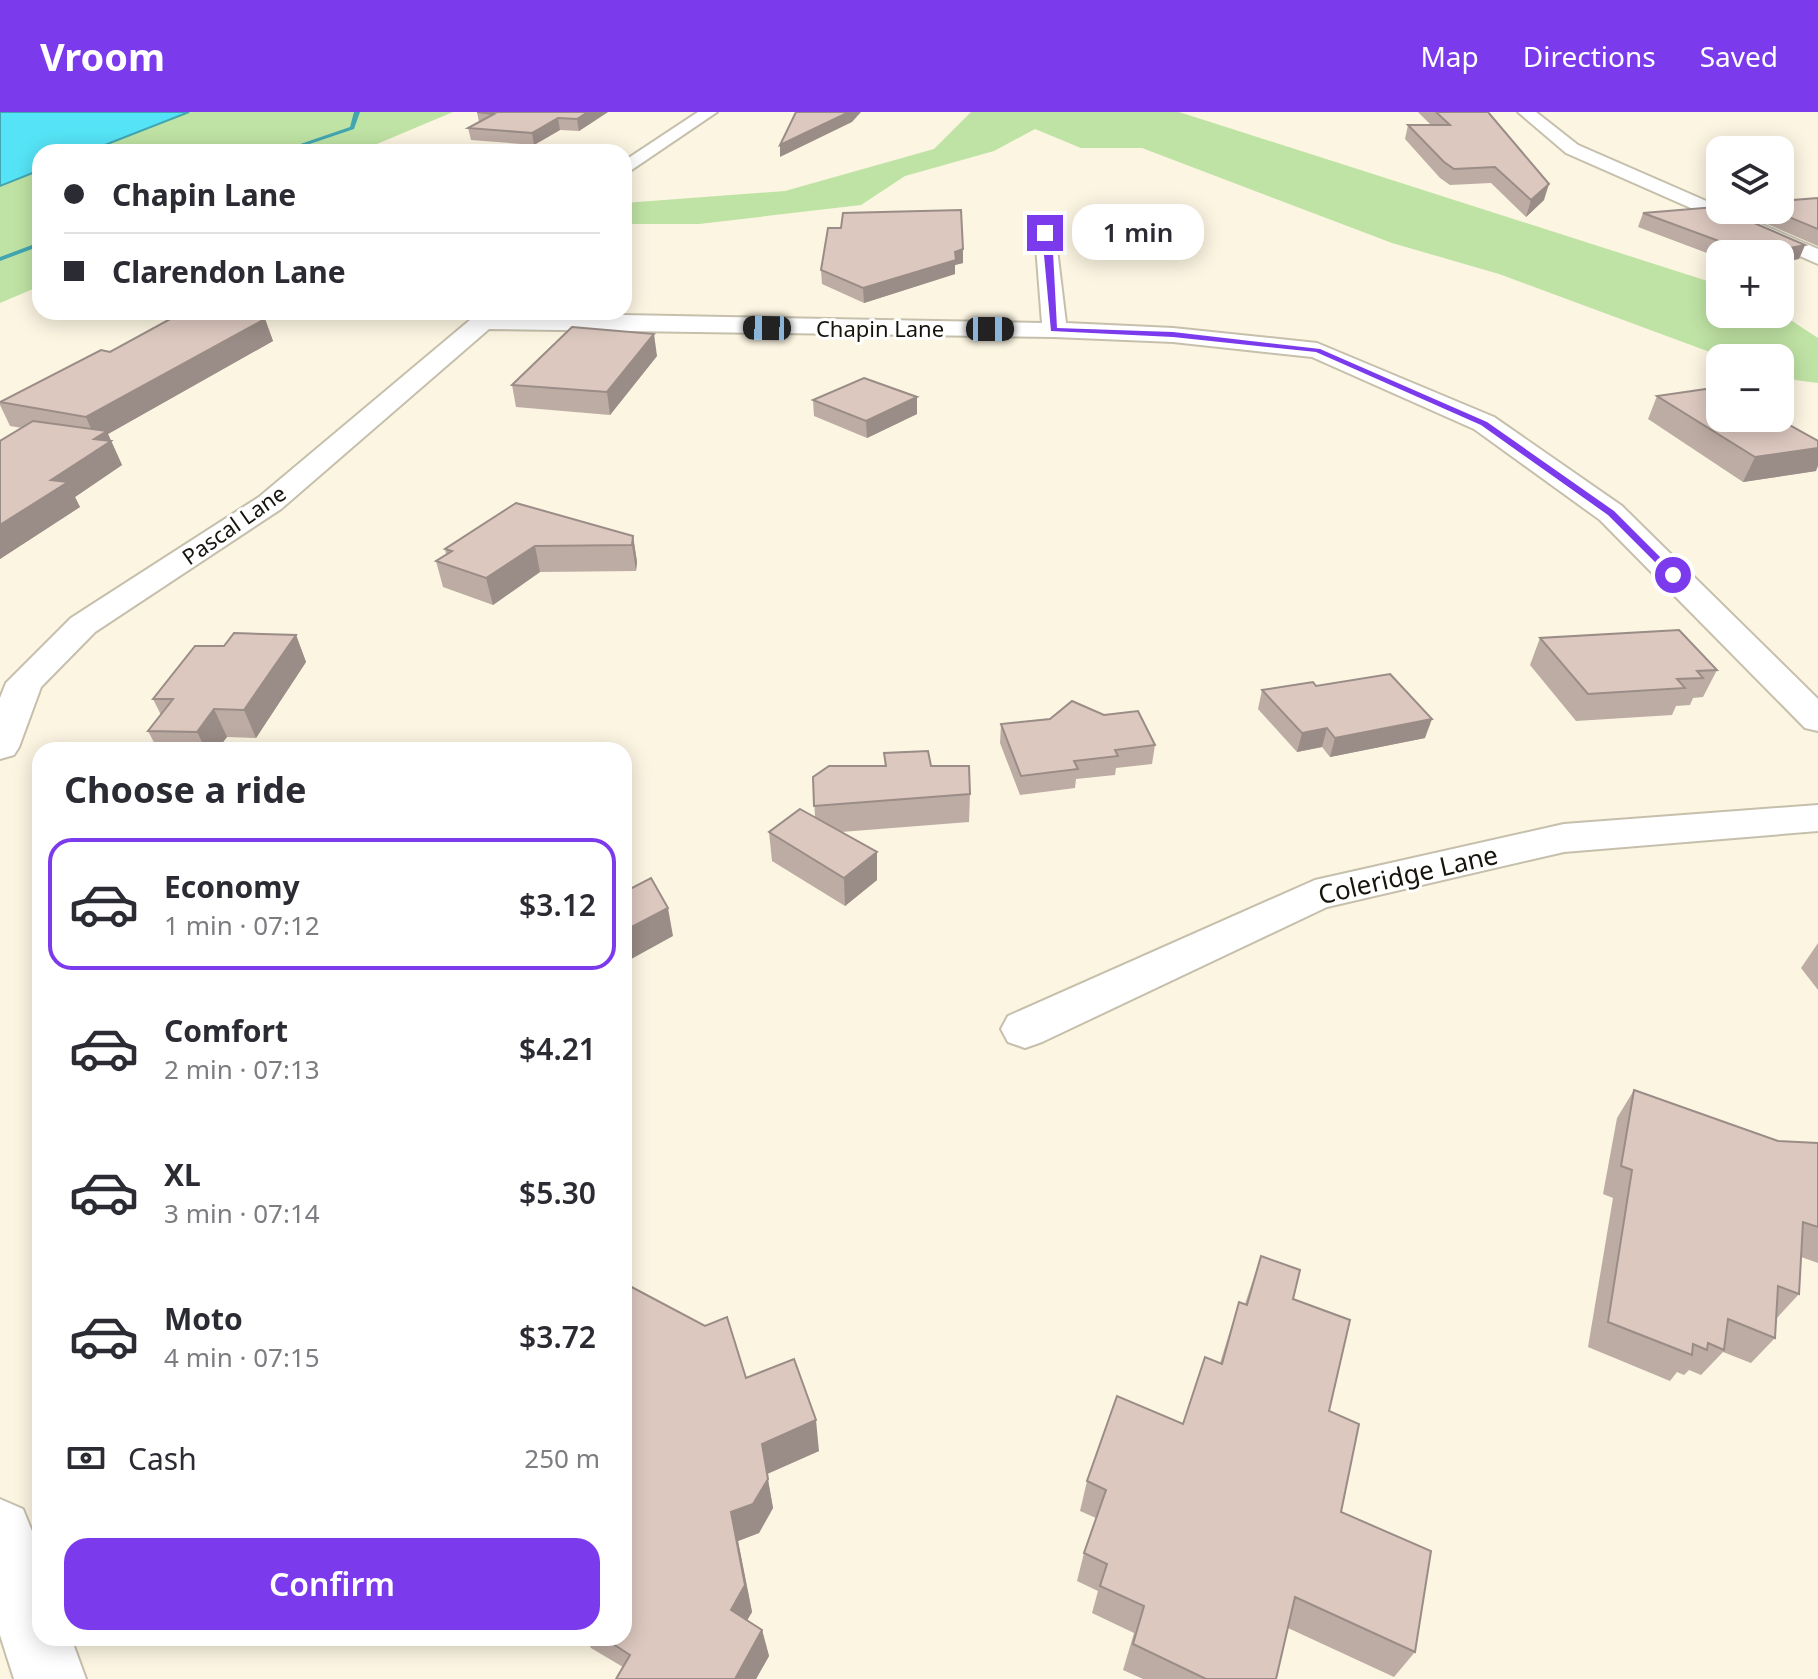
<!DOCTYPE html>
<meta charset="utf-8">
<style>
:root{--surface:#fff;--page:#f2f2f3;--text:#2b2b33;--muted:#7c7c81;--line:#e1e1e2;--accent:#7c3aed}
body{margin:0;font-family:"Noto Sans",sans-serif;background:var(--page);color:var(--text);height:100vh;display:flex;flex-direction:column;font-size:30px;white-space:nowrap}
*{box-sizing:border-box;margin:0}
p{font-size:26px;color:var(--muted)}
.icon{flex:none;width:44px;height:44px;fill:none;stroke:currentColor;stroke-width:2;stroke-linecap:round;stroke-linejoin:round}
.map{position:relative;flex:1;overflow:hidden}
.panel{position:absolute;left:32px;top:630px;width:600px;height:904px;display:flex;flex-direction:column;background:var(--surface);border-radius:24px;box-shadow:0 4px 20px #0003}
.panel>*{flex:none}
.top-card{position:absolute;left:32px;top:32px;width:600px;height:176px;border-radius:24px;box-shadow:0 4px 20px #0003;display:grid;align-content:center;height:176px;padding:0 32px;background:var(--surface)}
.tools{position:absolute;left:1706px;top:24px;display:grid;gap:16px}
.tools a{display:grid;place-items:center;width:88px;height:88px;border-radius:16px;background:var(--surface);box-shadow:0 4px 20px #0003;font-size:40px}
.end{position:absolute;width:36px;height:36px;margin:-18px;border:10px solid #7c3aed;background:#fff;box-shadow:0 0 0 4px #fff}
.from{border-radius:50%}
.bubble{position:absolute;height:56px;border-radius:24px;background:var(--surface);box-shadow:0 4px 20px #0003;font-size:26px;font-weight:600;line-height:56px;text-align:center}
.car{position:absolute;width:24px;height:48px;margin:-24px -12px;border-radius:10px;box-shadow:0 0 6px 2px #0007;background:linear-gradient(#222 24%,#8ab4d8 0 40%,#222 0 76%,#8ab4d8 0 86%,#222 0)}
.top-card b{display:flex;align-items:center;gap:28px;height:76px;font-size:30px}
.top-card b+b{border-top:2px solid var(--line)}
.top-card i{width:20px;height:20px;background:var(--text)}
ul{padding:0;list-style:none}
li{display:flex;align-items:center;gap:24px;height:132px;margin:0 16px 12px;padding:0 16px;border:4px solid transparent;border-radius:24px}
li div{flex:1}
li b{display:block;font-size:30px}
li em{font-style:normal;font-weight:600}
li.selected{border-color:var(--accent)}
li>.icon{width:72px;height:72px;stroke-width:1.5}
h2{padding:0 32px;font-size:36px;line-height:96px}
.pay{display:flex;align-items:center;gap:20px;height:88px;padding:0 32px;font-size:30px}
.pay p{margin-inline-start:auto}
.action{display:flex;gap:16px;margin-top:auto;padding:16px 32px}
.action a{flex:1;height:92px;border-radius:24px;background:var(--accent);color:#fff;font-size:32px;font-weight:600;line-height:92px;text-align:center}
header{display:flex;align-items:center;gap:48px;box-sizing:border-box;height:112px;padding:0 40px;background:var(--accent);color:#fff}
header strong{font-size:38px}
nav{display:flex;gap:44px;margin-inline-start:auto;font-size:28px}
.map>svg:first-child{display:block}
.green{fill:#bfe3a4}
.water{fill:#55e4f7;stroke:#42a6b1;stroke-width:2}
.lines{fill:none;stroke-linecap:round;stroke-linejoin:round}
.stream{fill:#42a6b1;fill-rule:evenodd}
.street-casing{stroke:#c5bfac;stroke-width:4}
.street{fill:#fff;fill-rule:evenodd}
.wall{fill:#bdaca4}
.shaded-wall{fill:#9a8c86}
.building{fill:#dcc8bf;stroke:#9a8c86;stroke-width:2}
.route{fill:#7c3aed}
.labels{text-anchor:middle;stroke-width:6;stroke-linejoin:round;paint-order:stroke}
.far-street-label{font-size:22px;fill:#17140e;stroke:#fff}
.street-label{font-size:26px;fill:#17140e;stroke:#fff}
</style>
<header>
<strong>Vroom</strong>
<nav><a>Map</a><a>Directions</a><a>Saved</a></nav>
</header>
<div class="map">
<svg width="1818" height="1567" viewBox="0 0 1818 1567">
<rect width="100%" height="100%" fill="#fcf5e2"/>
<g class="green">
<path d="M189,0h264l-95,40h-271z"/>
<path d="M971,0h208l541,173v29l60,-1 38,25v45l-38,-5v-20h-54l-227,-84 -107,-31 -250,-95h-61l-46,-19 -41,22 -89,25 -44,29 -162,19h-75v-21l161,-12 149,-42z"/>
<path d="M40,58v116l-40,17v-117z"/>
</g>
<path class="water" d="M0,0h189l-102,40h-47v18l-40,16z"/>
<g class="lines">
<g class="stream">
<path d="M354,0h6l-6,17 -68,23h-9l73,-25z"/>
<path d="M40,130v4l-40,15v-4z"/>
</g>
<g class="street-casing">
<g id="street">
<path d="M698,0h19l-93,63v-14z"/>
<path d="M1518,0h18l42,33 142,62v3h8l90,39v15l-252,-111z"/>
<path d="M1045,115l10,6 11,90 107,5 144,15 177,74 128,89 196,193v32l-13,-3 -205,-208 -126,-91 -162,-72 -139,-15 -119,-5 -565,-8 -208,180 -186,123 -54,55 -22,60 -5,8 -14,4v-61l6,-15 65,-65 188,-121 211,-177 -2,-8 574,11 -7,-90z"/>
<path d="M1818,693v26l-254,21 -237,55 -285,135 -17,6 -17,-6 -7,-13 7,-13 307,-136 249,-56z"/>
<path d="M0,1387l23,10 17,42v87h31l15,41h-72l-14,-44z"/>
</g>
</g>
<use href="#street" class="street"/>
</g>
<g class="wall">
<path d="M477,0h131l-29,19 -19,-1 -26,15 -63,-5 -3,-12 11,-6z"/>
<path d="M1418,0h70l56,88 -18,17 -35,-34 -41,2 -10,-7 -35,-39 3,-14h23z"/>
<path d="M1818,86v48l-67,-29 3,-7h26z"/>
<path d="M1643,101l162,32 -6,14 -19,-5h-60v4l-82,-31z"/>
<path d="M963,137v14l-8,2v9l-91,29 -42,-19 -1,-14z"/>
<path d="M265,207l8,22 -165,93 14,31 -47,32 5,10 -80,52v-118l22,-13 -12,-2 -10,-21v-3l110,-50z"/>
<path d="M657,244l-47,59 -94,-8 -4,-22z"/>
<path d="M1657,284l159,75 -73,11 -95,-63z"/>
<path d="M917,285v17l-50,24 -53,-22 -1,-16z"/>
<path d="M633,424l4,26 -1,9 -96,1 -47,33 -50,-18 -7,-26 10,-7 -1,-5z"/>
<path d="M296,523l10,27 -50,76 -29,-1 -10,13h-59l-10,-19 13,-16 -8,-16 71,-53z"/>
<path d="M1540,526l177,32 -14,27 -10,1 -3,7 -14,1 -4,9 -96,6 -46,-56z"/>
<path d="M1316,574l109,52 -95,19 -8,-10 -25,5 -39,-43 4,-19z"/>
<path d="M1001,612l154,21 -3,19 -36,4 -1,7 -39,4 -1,9 -55,7 -20,-52z"/>
<path d="M884,641l47,13 39,28 -1,28 -128,10 36,48 -32,26 -73,-45 -3,-29 46,-15 -2,-40 72,-11z"/>
<path d="M1818,831v47l-17,-22z"/>
<path d="M1634,978l144,51 40,2v120l-17,-6 -2,37 -23,25 -1,19 -24,25 -28,-11 -22,23 -12,-5 -5,5 -7,-3 -7,9 -82,-34 25,-149 -10,-4 14,-76z"/>
<path d="M1261,1144l32,43 36,112 12,101 74,140 -21,25 -106,-49 -12,51h-133l-20,-9 11,-37 -42,-20 6,-22 -21,-10 7,-28 12,-35 -16,-7 7,-30 96,-57 37,-61 19,-61 6,2z"/>
<path d="M746,1266l73,73 -52,23 6,34 -14,25 -21,8 14,71 -5,8 15,10 7,26 -13,23h-140l7,-12 -32,-19 -5,-10h38z"/>
</g>
<g class="shaded-wall">
<path d="M588,0h20l-29,19 -2,-12z"/>
<path d="M849,0h12l-9,10 -72,35v-12z"/>
<path d="M558,6l2,12 -26,15 -2,-12z"/>
<path d="M1549,72l-5,16 -18,17 5,-17z"/>
<path d="M1805,133l-6,14 -19,4v-9h-20z"/>
<path d="M963,137v14l-8,2v9l-91,29 -1,-15 92,-36z"/>
<path d="M265,207l8,22 -165,93 14,31 -47,32 5,10 -80,52v-34l95,-87 -9,-21z"/>
<path d="M654,222l3,22 -47,59 -3,-23z"/>
<path d="M917,285v17l-50,24 -1,-17z"/>
<path d="M1818,336v18l-2,5 -73,11 12,-25z"/>
<path d="M633,424l4,26 -1,9 -4,-26z"/>
<path d="M535,434l5,26 -47,33 -7,-27z"/>
<path d="M296,523l10,27 -50,76 -12,-28z"/>
<path d="M214,597l13,28 -10,13h-11l-9,-18z"/>
<path d="M1432,607l-7,19 -95,19 5,-19z"/>
<path d="M1327,616l-5,19 -25,5 5,-19z"/>
<path d="M877,740v28l-32,26 -1,-28z"/>
<path d="M668,796l5,28 -49,27v-32z"/>
<path d="M625,884l6,29 -7,3v-31z"/>
<path d="M816,1308l3,31 -52,23 6,34 -14,25 -21,8 14,71 -14,24 -7,-26v-98l31,-68z"/>
<path d="M762,1518l7,26 -13,23h-21z"/>
</g>
<g class="building">
<path d="M477,0h111l-11,7 -19,-1 -26,15 -64,-5 26,-14z"/>
<path d="M796,0h53l-69,33z"/>
<path d="M1436,0h52l61,72 -18,16 -36,-33 -41,2 -10,-7 -36,-37h42z"/>
<path d="M1818,86v31l-46,-19h8v-9z"/>
<path d="M1716,95l4,1v2h4l81,35 -45,9h-6l-111,-41z"/>
<path d="M961,98l2,39 -8,3 1,8 -93,28 -42,-18 7,-42h13l2,-15z"/>
<path d="M183,200h26l56,7 -179,98 -86,-15 101,-52 9,2z"/>
<path d="M572,215l82,7 -47,58 -95,-7z"/>
<path d="M864,266l53,19 -51,24 -53,-21z"/>
<path d="M1720,275v31h57l41,23v7l-63,9 -98,-61z"/>
<path d="M33,309l74,10 -13,8 17,2 -60,39 17,2 -68,43v-84z"/>
<path d="M516,391l117,33 -1,9 -97,1 -49,32 -50,-17 16,-10 -7,-2z"/>
<path d="M1679,518l38,40 -20,1 6,7 -26,1 8,9 -97,6 -48,-56z"/>
<path d="M234,521l62,2 -52,75 -30,-1 -17,23 -49,-1 25,-32h-20l42,-53h29z"/>
<path d="M1390,562l42,45 -97,19 -8,-10 -25,5 -40,-43 51,-8 3,4z"/>
<path d="M1072,589l32,14 34,-4 17,34 -40,5 3,6 -44,5 4,8 -57,7 -20,-52 49,-5z"/>
<path d="M928,639l3,15h38l1,28 -156,12 -1,-29 16,-11h57l-2,-13z"/>
<path d="M800,697l77,43 -33,26 -75,-46z"/>
<path d="M651,766l17,30 -44,23v-39z"/>
<path d="M1634,978l144,51 40,2v84l-15,-5 -4,72 -21,-8 -3,52 -47,-19 -4,31 -16,-7 -1,7 -14,-6 -1,11 -84,-33 24,-152 -11,-4z"/>
<path d="M1261,1144l39,14 -7,29 57,21 -21,91 30,13 -18,88 90,39 -16,101 -120,-55 -19,82h-70l-73,-35 11,-38 -44,-20 7,-22 -23,-11 22,-63 -19,-9 30,-85 66,28 22,-67 17,7 17,-62 8,3z"/>
<path d="M624,1171l81,43 22,-9 19,61 48,-19 22,61 -54,24 6,35 -15,25 -22,8 14,73 -14,25 31,20 -27,49h-119l14,-24 -26,-17h20z"/>
</g>
<path class="route" d="M1045,120l8,20 4,76 116,4 147,17 167,73 127,89 64,64 -8,2 -62,-62 -127,-90 -165,-73 -143,-15 -122,-6 -9,-98z"/>
<g class="labels">
<g class="far-street-label">
<text x="880" y="225">Chapin Lane</text>
<text transform="translate(234 413) rotate(-35)" y="8">Pascal Lane</text>
</g>
<g class="street-label">
<text transform="translate(1408 763) rotate(-13)" y="9">Coleridge Lane</text>
</g>
</g>
</svg>
<div class="tools">
<a><svg class="icon" aria-label="layers" viewBox="0 0 24 24"><path d="M12 4l9 5-9 5-9-5zM3 14l9 5 9-5"/></svg></a>
<a>+</a>
<a>−</a>
</div>
<i class="end from" style="left:1673px;top:463px"></i>
<i class="end" style="left:1045px;top:121px"></i>
<div class="bubble" style="left:1072px;top:92px;width:132px">1 min</div>
<i class="car" style="left:767px;top:216px;rotate:271deg"></i>
<i class="car" style="left:990px;top:217px;rotate:90deg"></i>
<div class="top-card">
<b><i class="from"></i>Chapin Lane</b>
<b><i></i>Clarendon Lane</b>
</div>
<section class="panel">
<h2>Choose a ride</h2>
<ul>
<li class="selected"><svg class="icon" aria-label="car" viewBox="0 0 24 24"><path d="M5 17H2v-5l4-1 3-4h7l3 4 3 1v5h-3M9 17h6M6 11h13"/><circle cx="7" cy="17" r="2"/><circle cx="17" cy="17" r="2"/></svg><div><b>Economy</b><p>1 min · 07:12</p></div><em>$3.12</em></li>
<li><svg class="icon" aria-label="car" viewBox="0 0 24 24"><path d="M5 17H2v-5l4-1 3-4h7l3 4 3 1v5h-3M9 17h6M6 11h13"/><circle cx="7" cy="17" r="2"/><circle cx="17" cy="17" r="2"/></svg><div><b>Comfort</b><p>2 min · 07:13</p></div><em>$4.21</em></li>
<li><svg class="icon" aria-label="car" viewBox="0 0 24 24"><path d="M5 17H2v-5l4-1 3-4h7l3 4 3 1v5h-3M9 17h6M6 11h13"/><circle cx="7" cy="17" r="2"/><circle cx="17" cy="17" r="2"/></svg><div><b>XL</b><p>3 min · 07:14</p></div><em>$5.30</em></li>
<li><svg class="icon" aria-label="car" viewBox="0 0 24 24"><path d="M5 17H2v-5l4-1 3-4h7l3 4 3 1v5h-3M9 17h6M6 11h13"/><circle cx="7" cy="17" r="2"/><circle cx="17" cy="17" r="2"/></svg><div><b>Moto</b><p>4 min · 07:15</p></div><em>$3.72</em></li>
</ul>
<div class="pay"><svg class="icon" aria-label="cash" viewBox="0 0 24 24"><path d="M3 7h18v10H3z"/><circle cx="12" cy="12" r="2"/></svg>Cash<p>250 m</p></div>
<div class="action"><a>Confirm</a></div>
</section>
</div>
